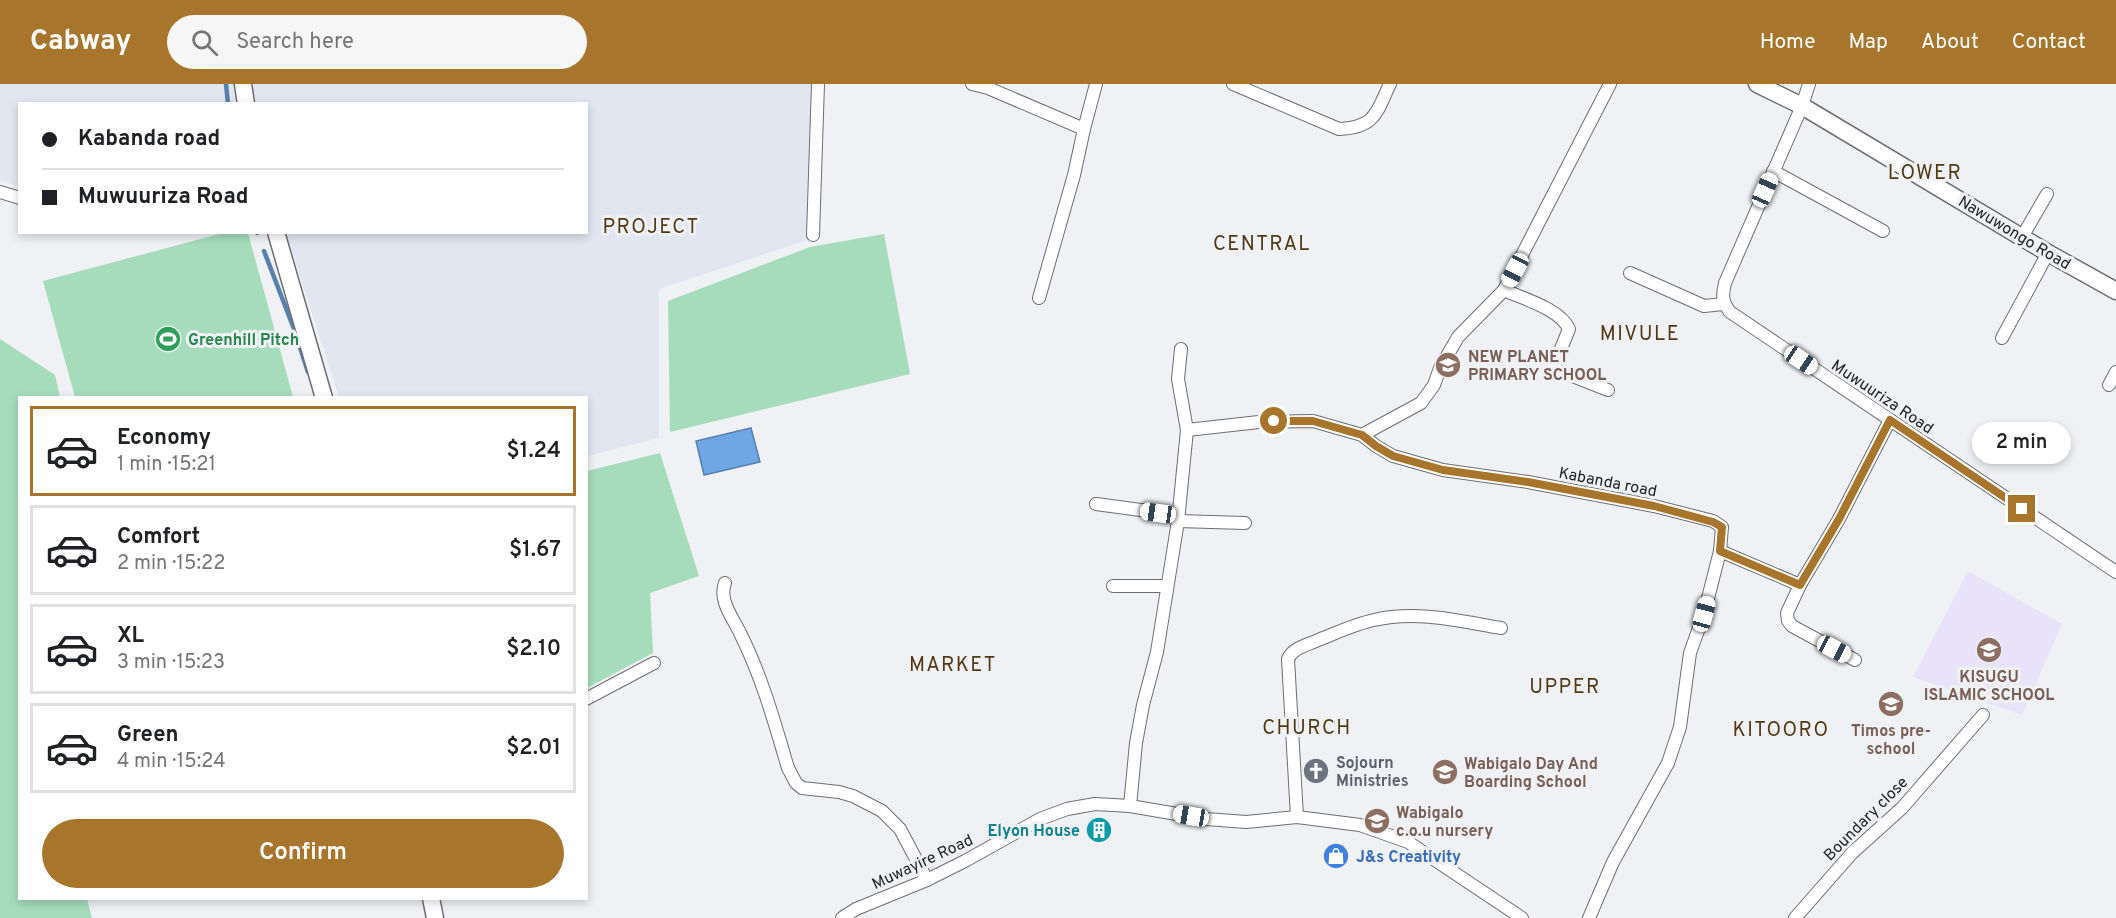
<!DOCTYPE html>
<meta charset="utf-8">
<style>
:root{--surface:#fff;--page:#f6f6f6;--text:#202124;--muted:#757577;--line:#e0e0e0;--accent:#a7752b}
body{margin:0;font-family:Overpass,sans-serif;background:var(--page);color:var(--text);height:100vh;display:flex;flex-direction:column;font-size:22px;white-space:nowrap}
*{box-sizing:border-box;margin:0}
p{font-size:20px;color:var(--muted)}
.icon{flex:none;width:33px;height:33px;fill:none;stroke:currentColor;stroke-width:2;stroke-linecap:round;stroke-linejoin:round}
.map{position:relative;flex:1;overflow:hidden}
.panel{position:absolute;left:18px;top:312px;width:570px;height:504px;display:flex;flex-direction:column;background:var(--surface);border-radius:0px;box-shadow:0 3px 9px #0003}
.panel>*{flex:none}
.top-card{position:absolute;left:18px;top:18px;width:570px;height:132px;border-radius:0px;box-shadow:0 3px 9px #0003;display:grid;align-content:center;height:132px;padding:0 24px;background:var(--surface)}
.end{position:absolute;width:27px;height:27px;margin:-14px;border:8px solid #a7752b;background:#fff;box-shadow:0 0 0 3px #fff}
.from{border-radius:50%}
.bubble{position:absolute;height:42px;border-radius:21px;background:var(--surface);box-shadow:0 3px 9px #0003;font-size:20px;font-weight:600;line-height:42px;text-align:center}
.car{position:absolute;width:18px;height:36px;margin:-18px -9px;border-radius:8px;box-shadow:0 0 4px 2px #0007;background:linear-gradient(#fff 24%,#345 0 40%,#fff 0 76%,#345 0 86%,#fff 0)}
.top-card b{display:flex;align-items:center;gap:21px;height:57px;font-size:22px}
.top-card b+b{border-top:2px solid var(--line)}
.top-card i{width:15px;height:15px;background:var(--text)}
ul{padding:10px 0 0;list-style:none}
li{display:flex;align-items:center;gap:18px;height:90px;margin:0 12px 9px;padding:0 12px;border:3px solid var(--line);border-radius:0px}
li div{flex:1}
li b{display:block;font-size:22px}
li em{font-style:normal;font-weight:600}
li.selected{border-color:var(--accent)}
li>.icon{width:54px;height:54px;stroke-width:1.5}
.cta{display:flex;gap:12px;margin-top:auto;padding:12px 24px}
.cta a{flex:1;height:69px;border-radius:36px;background:var(--accent);color:#fff;font-size:24px;font-weight:600;line-height:69px;text-align:center}
header{display:flex;align-items:center;gap:36px;box-sizing:border-box;height:84px;padding:0 30px;background:var(--accent);color:#fff}
header strong{font-size:28px}
nav{display:flex;gap:33px;margin-inline-start:auto;font-size:21px}
.search{width:420px;height:54px;background:var(--page);display:flex;align-items:center;gap:15px;box-sizing:border-box;padding:0 21px;border-radius:33px;color:var(--muted);font-size:22px}
.map>svg:first-child{display:block}
.built{fill:#e1e6f0}
.education{fill:#e9e3f9}
.green{fill:#a6dcbc}
.water{fill:#6fa7e6;stroke:#5880ac;stroke-width:1.5}
.lines{fill:none;stroke-linecap:round;stroke-linejoin:round}
.stream{stroke:#5880ac;stroke-width:4.5}
.street-casing{stroke:#6d6e71;stroke-width:14}
.secondary-casing{stroke:#6d6e71;stroke-width:19}
.street{stroke:#fff;stroke-width:12}
.secondary{stroke:#fff;stroke-width:16}
.route{stroke:#a7752b;stroke-width:8}
.labels{text-anchor:middle;stroke-width:6;stroke-linejoin:round;paint-order:stroke}
.street-label{font-size:16px;fill:#232424;stroke:#eff1f4}
.leisure-label{font-size:16px;font-weight:bold;fill:#27864d;stroke:#eff1f4;text-anchor:start}
.education-label{font-size:16px;font-weight:bold;fill:#785e54;stroke:#eff1f4;text-anchor:start}
.worship-label{font-size:16px;font-weight:bold;fill:#5b616d;stroke:#eff1f4;text-anchor:start}
.culture-label{font-size:16px;font-weight:bold;fill:#0d838f;stroke:#eff1f4;text-anchor:end}
.shop-label{font-size:16px;font-weight:bold;fill:#366cbe;stroke:#eff1f4;text-anchor:start}
.quarter-label{font-size:20px;letter-spacing:1.5px;fill:#513916;stroke:#eff1f4}
</style>
<header>
<strong>Cabway</strong>
<div class="search"><svg class="icon" aria-label="search" viewBox="0 0 24 24"><circle cx="10" cy="10" r="6"/><path d="M15 15l6 6"/></svg>Search here</div>
<nav><a>Home</a><a>Map</a><a>About</a><a>Contact</a></nav>
</header>
<div class="map">
<svg width="2116" height="834" viewBox="0 0 2116 834">
<rect width="100%" height="100%" fill="#eff1f4"/>
<path class="built" d="M0,0h824l-17,156 -148,49v149l-72,18 -1,-58 -247,-1 -53,-164 300,-1v-128h-566l-1,83 -19,-7z"/>
<path class="education" d="M1968,487l94,53 -40,91 -109,-38z"/>
<g class="green">
<path d="M223,149h25l45,164h-218l-32,-116z"/>
<path d="M884,150l26,140 -240,58 -2,-131 142,-54z"/>
<path d="M0,255l55,36 5,22 -40,1v500l67,1 5,19h-92z"/>
<path d="M660,369l39,123 -49,17 3,60 -66,35v-217z"/>
</g>
<path class="water" d="M751,344l9,34 -56,13 -8,-34z"/>
<g class="lines">
<g class="stream">
<path d="M226,0l2,20"/>
<path d="M256,148l1,1"/>
<path d="M264,167l30,78 14,43"/>
</g>
<g class="street-casing">
<g id="street">
<path d="M972,0l16,4 96,41"/>
<path d="M1233,0l106,45c37,-2 37,-16 51,-45"/>
<path d="M1809,0l-7,22 -77,177c-3,12 -3,19 5,29l386,260"/>
<path d="M1773,87l110,60"/>
<path d="M0,108l20,6"/>
<path d="M813,151l5,-151"/>
<path d="M2022,153l25,-43"/>
<path d="M1630,189l74,33 19,-2"/>
<path d="M1039,214l35,-123 10,-46 12,-45"/>
<path d="M2002,254l46,-85"/>
<path d="M2109,301l7,-13"/>
<path d="M1608,306l-51,-20 -3,-4 15,-37c-9,-20 -45,-30 -65,-39l106,-206"/>
<path d="M1187,346l72,-8 54,-1 49,14 14,11 17,10 50,14 85,12 126,24 59,15 9,6 -2,24 -16,63 -14,39 -10,74 -12,36 -55,99 -24,56"/>
<path d="M1362,351l59,-32 13,-18 6,-17 18,-31 46,-47"/>
<path d="M1096,420l82,11"/>
<path d="M1178,437l67,2"/>
<path d="M1720,467l80,34"/>
<path d="M725,499c-7,18 9,36 16,52 21,42 34,89 47,133l8,15 6,5 37,4 14,4 29,15 18,18 27,51"/>
<path d="M1113,502h54"/>
<path d="M1855,576l-63,-34 -4,-5 -1,-8 13,-28 39,-66 51,-99"/>
<path d="M586,615l68,-36"/>
<path d="M1130,722l6,-63 7,-38 14,-53 21,-131 9,-91 -9,-51 3,-30"/>
<path d="M1297,733l-9,-158c4,-11 20,-14 30,-19 18,-7 37,-16 56,-20 42,-10 86,1 127,8"/>
<path d="M842,834l14,-9 71,-29 38,-19 75,-42 27,-10 28,-5 35,2 76,13 40,3 51,-5 63,8 48,17 114,76"/>
<path d="M1795,834l57,-65 50,-45 81,-93"/>
</g>
</g>
<g class="secondary-casing">
<g id="secondary">
<path d="M243,0l3,20"/>
<path d="M1757,0l45,22 246,147 68,38"/>
<path d="M276,148l48,166"/>
<path d="M431,814l4,20"/>
</g>
</g>
<use href="#street" class="street"/>
<use href="#secondary" class="secondary"/>
</g>
<g class="lines">
<path class="route" d="M1274,337h39l49,14 14,11 17,10 50,14 85,12 126,24 59,16 9,5 -2,24 80,34 39,-66 51,-99 132,89"/>
</g>
<defs>
<g id="stadium-disc" transform="scale(1.35)"><circle r="9.5" fill="#2e9e5b" stroke="#eff1f4"/><path d="M0-5a6.5 5 0 1 0 0 10a6.5 5 0 1 0 0-10ZM-3.5-1.8h7v3.6h-7Z" fill="#fff"/></g>
<g id="school-disc" transform="scale(1.35)"><circle r="9.5" fill="#8d6e63" stroke="#eff1f4"/><path d="M0-5L7-2L0 1L-7-2ZM-4 1L0 2.5L4 1V4Q0 6-4 4Z" fill="#fff"/></g>
<g id="church-disc" transform="scale(1.35)"><circle r="9.5" fill="#6b7280" stroke="#eff1f4"/><path d="M-1.2-6h2.4v3.5h3.3v2.4h-3.3V6h-2.4V-.1h-3.3v-2.4h3.3Z" fill="#fff"/></g>
<g id="building-disc" transform="scale(1.35)"><circle r="9.5" fill="#0f9aa8" stroke="#eff1f4"/><path d="M-4-6H4V6H1V3H-1V6H-4ZM-2.5-4.3h1.7v1.8h-1.7ZM.8-4.3h1.7v1.8H.8ZM-2.5-1h1.7V.8h-1.7ZM.8-1h1.7V.8H.8Z" fill="#fff"/></g>
<g id="shop-disc" transform="scale(1.35)"><circle r="9.5" fill="#3f7fe0" stroke="#eff1f4"/><path d="M-5-2.5h2.3a2.7 3.5 0 0 1 5.4 0H5L5.5 6h-11ZM-1.5-2.5h3a1.5 2.3 0 0 0-3 0Z" fill="#fff"/></g>
</defs>
<g fill-rule="evenodd">
<use href="#stadium-disc" x="168" y="255"/>
<use href="#school-disc" x="1448" y="281"/>
<use href="#school-disc" x="1989" y="566"/>
<use href="#school-disc" x="1891" y="620"/>
<use href="#church-disc" x="1316" y="687"/>
<use href="#school-disc" x="1445" y="688"/>
<use href="#school-disc" x="1377" y="737"/>
<use href="#building-disc" x="1099" y="746"/>
<use href="#shop-disc" x="1336" y="772"/>
</g>
<g class="labels">
<g class="street-label">
<text transform="translate(2015 148) rotate(31)" y="6">Nawuwongo Road</text>
<text transform="translate(1883 312) rotate(34)" y="6">Muwuuriza Road</text>
<text transform="translate(1608 397) rotate(11)" y="6">Kabanda road</text>
<text transform="translate(1865 734) rotate(-45)" y="6">Boundary close</text>
<text transform="translate(922 777) rotate(-25)" y="6">Muwayire Road</text>
</g>
<g class="leisure-label">
<text x="188" y="261">Greenhill Pitch</text>
</g>
<g class="education-label">
<text x="1468" y="278">NEW PLANET<tspan x="1468" dy="18">PRIMARY SCHOOL</tspan></text>
<text x="1989" y="598" text-anchor="middle">KISUGU<tspan x="1989" dy="18">ISLAMIC SCHOOL</tspan></text>
<text x="1891" y="652" text-anchor="middle">Timos pre-<tspan x="1891" dy="18">school</tspan></text>
<text x="1464" y="685">Wabigalo Day And<tspan x="1464" dy="18">Boarding School</tspan></text>
<text x="1396" y="734">Wabigalo<tspan x="1396" dy="18">c.o.u nursery</tspan></text>
</g>
<g class="worship-label">
<text x="1336" y="684">Sojourn<tspan x="1336" dy="18">Ministries</tspan></text>
</g>
<g class="culture-label">
<text x="1080" y="752">Elyon House</text>
</g>
<g class="shop-label">
<text x="1356" y="778">J&amp;s Creativity</text>
</g>
<g class="quarter-label">
<text x="1925" y="95">LOWER</text>
<text x="651" y="149">PROJECT</text>
<text x="1262" y="166">CENTRAL</text>
<text x="1640" y="256">MIVULE</text>
<text x="953" y="587">MARKET</text>
<text x="1565" y="609">UPPER</text>
<text x="1307" y="650">CHURCH</text>
<text x="1781" y="652">KITOORO</text>
</g>
</g>
</svg>
<i class="end from" style="left:1274px;top:337px"></i>
<i class="end" style="left:2022px;top:425px"></i>
<div class="bubble" style="left:1972px;top:338px;width:99px">2 min</div>
<i class="car" style="left:1765px;top:106px;rotate:24deg"></i>
<i class="car" style="left:1515px;top:186px;rotate:208deg"></i>
<i class="car" style="left:1801px;top:276px;rotate:124deg"></i>
<i class="car" style="left:1158px;top:429px;rotate:278deg"></i>
<i class="car" style="left:1704px;top:530px;rotate:15deg"></i>
<i class="car" style="left:1834px;top:565px;rotate:118deg"></i>
<i class="car" style="left:1191px;top:732px;rotate:280deg"></i>
<div class="top-card">
<b><i class="from"></i>Kabanda road</b>
<b><i></i>Muwuuriza Road</b>
</div>
<section class="panel">
<ul>
<li class="selected"><svg class="icon" aria-label="car" viewBox="0 0 24 24"><path d="M5 17H2v-5l4-1 3-4h7l3 4 3 1v5h-3M9 17h6M6 11h13"/><circle cx="7" cy="17" r="2"/><circle cx="17" cy="17" r="2"/></svg><div><b>Economy</b><p>1 min · 15:21</p></div><em>$1.24</em></li>
<li><svg class="icon" aria-label="car" viewBox="0 0 24 24"><path d="M5 17H2v-5l4-1 3-4h7l3 4 3 1v5h-3M9 17h6M6 11h13"/><circle cx="7" cy="17" r="2"/><circle cx="17" cy="17" r="2"/></svg><div><b>Comfort</b><p>2 min · 15:22</p></div><em>$1.67</em></li>
<li><svg class="icon" aria-label="car" viewBox="0 0 24 24"><path d="M5 17H2v-5l4-1 3-4h7l3 4 3 1v5h-3M9 17h6M6 11h13"/><circle cx="7" cy="17" r="2"/><circle cx="17" cy="17" r="2"/></svg><div><b>XL</b><p>3 min · 15:23</p></div><em>$2.10</em></li>
<li><svg class="icon" aria-label="car" viewBox="0 0 24 24"><path d="M5 17H2v-5l4-1 3-4h7l3 4 3 1v5h-3M9 17h6M6 11h13"/><circle cx="7" cy="17" r="2"/><circle cx="17" cy="17" r="2"/></svg><div><b>Green</b><p>4 min · 15:24</p></div><em>$2.01</em></li>
</ul>
<div class="cta"><a>Confirm</a></div>
</section>
</div>
